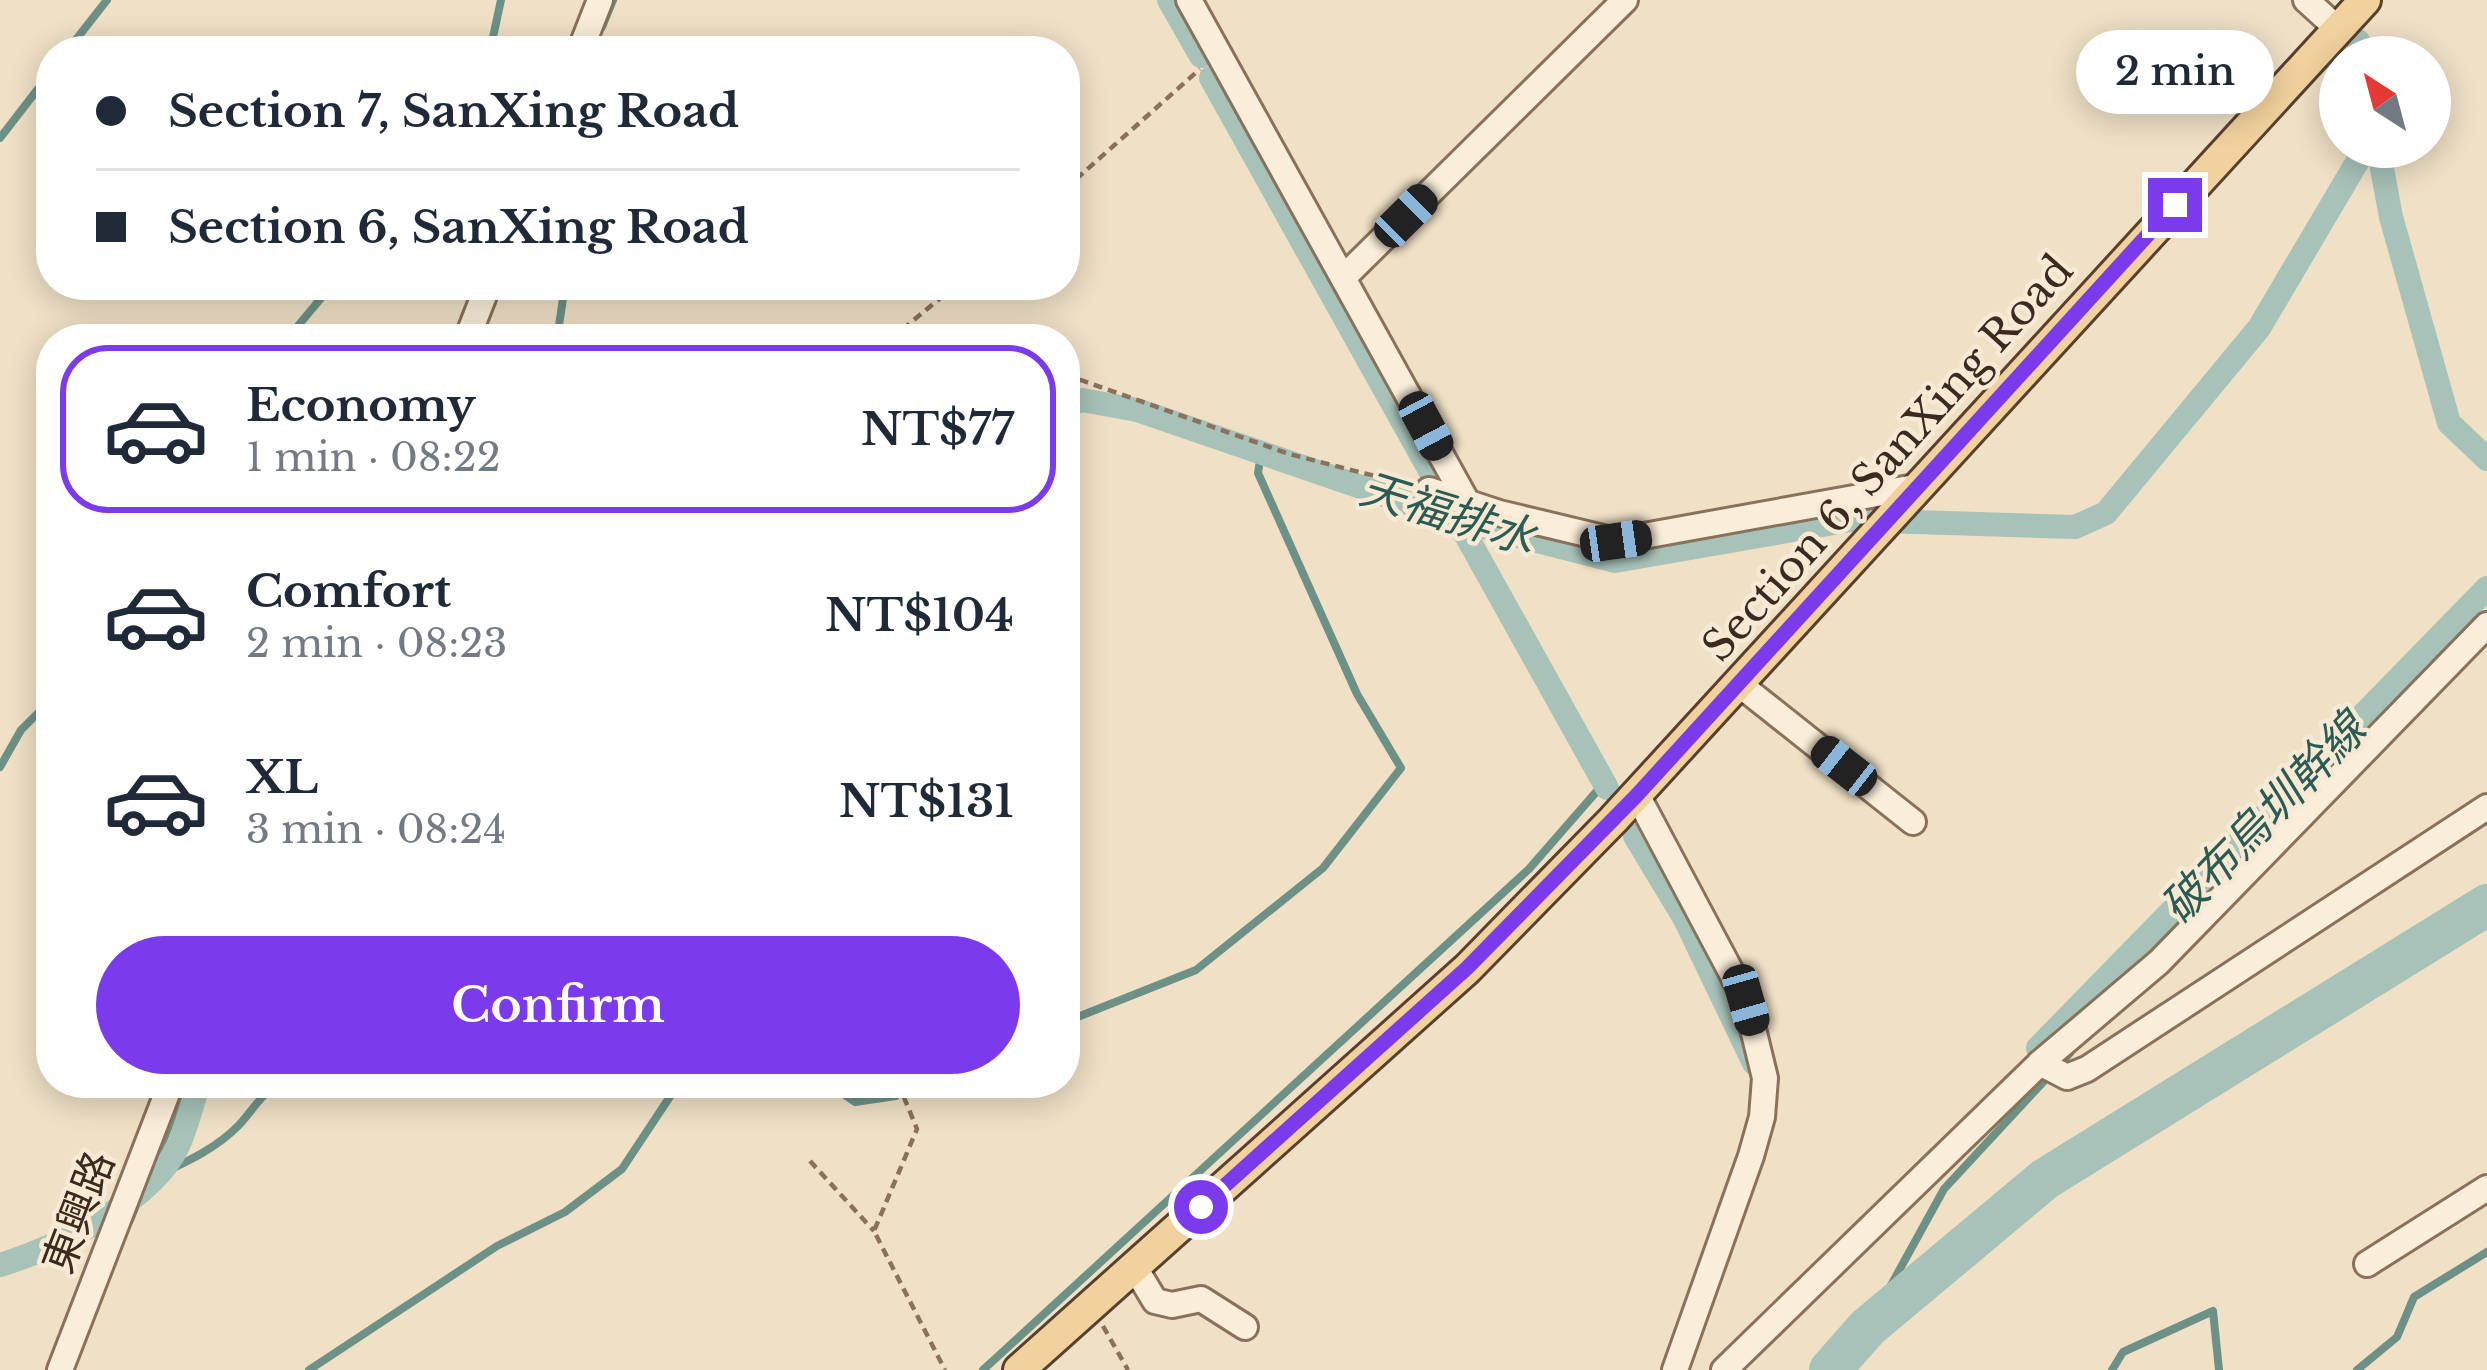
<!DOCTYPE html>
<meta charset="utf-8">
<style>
:root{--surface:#fff;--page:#f6f6f7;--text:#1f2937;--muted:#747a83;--line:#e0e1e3;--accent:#7c3aed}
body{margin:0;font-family:"Libre Baskerville","Noto Sans TC",serif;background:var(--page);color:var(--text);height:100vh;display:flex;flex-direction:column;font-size:45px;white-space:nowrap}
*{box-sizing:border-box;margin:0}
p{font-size:39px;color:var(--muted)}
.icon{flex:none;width:66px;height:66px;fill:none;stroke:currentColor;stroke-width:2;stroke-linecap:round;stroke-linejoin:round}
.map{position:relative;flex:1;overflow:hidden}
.sheet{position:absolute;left:36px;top:324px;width:1044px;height:774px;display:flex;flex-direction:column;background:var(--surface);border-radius:48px;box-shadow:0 6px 30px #0003}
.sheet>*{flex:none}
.top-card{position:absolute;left:36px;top:36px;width:1044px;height:264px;border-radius:48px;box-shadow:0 6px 30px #0003;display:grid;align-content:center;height:264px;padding:0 60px;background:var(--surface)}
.needle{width:78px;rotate:324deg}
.tools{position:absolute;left:2319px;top:36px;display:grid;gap:24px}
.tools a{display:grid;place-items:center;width:132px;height:132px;border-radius:50%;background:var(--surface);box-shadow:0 6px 30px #0003;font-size:60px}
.end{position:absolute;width:54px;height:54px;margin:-27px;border:15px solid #7c3aed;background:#fff;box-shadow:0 0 0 6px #fff}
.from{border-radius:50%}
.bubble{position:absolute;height:84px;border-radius:42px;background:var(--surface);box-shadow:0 6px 30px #0003;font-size:39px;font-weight:600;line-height:84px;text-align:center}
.car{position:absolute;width:36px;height:72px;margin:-36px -18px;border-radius:15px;box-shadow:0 0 9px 3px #0007;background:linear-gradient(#222 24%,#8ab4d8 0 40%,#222 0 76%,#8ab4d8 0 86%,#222 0)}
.top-card b{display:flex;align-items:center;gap:42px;height:114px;font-size:45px}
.top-card b+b{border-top:3px solid var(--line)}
.top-card i{width:30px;height:30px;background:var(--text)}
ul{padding:21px 0 0;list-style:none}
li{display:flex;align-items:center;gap:36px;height:168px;margin:0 24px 18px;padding:0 36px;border:6px solid transparent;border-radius:48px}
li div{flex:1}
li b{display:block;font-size:45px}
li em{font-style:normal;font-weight:600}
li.selected{border-color:var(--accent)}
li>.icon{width:108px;height:108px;stroke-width:1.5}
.action{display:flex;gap:24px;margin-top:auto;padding:24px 60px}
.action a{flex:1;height:138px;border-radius:72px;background:var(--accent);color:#fff;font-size:48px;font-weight:600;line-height:138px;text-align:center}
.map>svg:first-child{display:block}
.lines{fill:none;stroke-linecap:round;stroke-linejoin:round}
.stream{stroke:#6d9186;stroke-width:8}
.canal{stroke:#a7c2b8;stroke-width:24}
.river{stroke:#a7c2b8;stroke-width:42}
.minor-casing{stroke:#8a715b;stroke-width:30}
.major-casing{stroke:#58402f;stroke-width:36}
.path{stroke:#8a715b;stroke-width:4.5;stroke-dasharray:9 6;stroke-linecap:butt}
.minor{stroke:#f9eed9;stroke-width:24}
.major{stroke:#f1d29e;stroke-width:30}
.route{stroke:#7c3aed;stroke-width:15}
.labels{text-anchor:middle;stroke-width:9;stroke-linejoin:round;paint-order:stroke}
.street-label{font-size:42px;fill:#3a2a1f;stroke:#f6ead5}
.water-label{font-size:45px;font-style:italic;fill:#2e5a54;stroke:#f6ead5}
</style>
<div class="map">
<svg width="2487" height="1370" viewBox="0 0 2487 1370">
<rect width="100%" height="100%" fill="#efe0c6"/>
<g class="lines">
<g class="stream">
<path d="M602,27l11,-27"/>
<path d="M67,51l40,-51"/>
<path d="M490,51l11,-51"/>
<path d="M0,138l51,-66"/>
<path d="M287,339l45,-54"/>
<path d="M557,339l8,-54"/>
<path d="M0,767l21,-37 30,-30"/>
<path d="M1065,1022l131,-52 127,-102 78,-100 -44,-74 -99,-221 3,-19"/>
<path d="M692,1083l18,8 12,-8"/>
<path d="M827,1083l28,19 41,-6 6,-13"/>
<path d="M154,1177c30,-14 62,-28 85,-52 15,-16 22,-32 42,-42"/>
<path d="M130,1220l57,-137"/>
<path d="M1868,1327l76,-138 126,-136"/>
<path d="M309,1370l188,-124 68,-34 57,-43 57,-86"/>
<path d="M983,1370l546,-501 75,-86"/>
<path d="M2112,1370l11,-18 90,-41 6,59"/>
<path d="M2357,1370l40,-33 17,-40 73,-45"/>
</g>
<g class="canal">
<path d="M1169,0l32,56"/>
<path d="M2358,41l3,16"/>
<path d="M1211,78l396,710"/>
<path d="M2378,147l13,70 58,206 38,36"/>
<path d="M1065,406l17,-6 55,10 323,111 155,40 236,-41 224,7 31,-14 153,-185 107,-181"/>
<path d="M1635,836l50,83 69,144"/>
<path d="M2038,1048l449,-460"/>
<path d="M0,1265c56,-17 152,-63 178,-119 9,-20 14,-42 21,-63"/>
</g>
<path class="river" d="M1830,1370l38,-43 177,-148 442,-274"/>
<g class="minor-casing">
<g id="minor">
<path d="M1189,0l277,500"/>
<path d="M2306,0l32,29"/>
<path d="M580,51l20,-51"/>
<path d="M1344,277l281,-277"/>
<path d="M467,339l21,-54"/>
<path d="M1429,490l70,23 117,28 299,-54"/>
<path d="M1739,684l174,138"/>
<path d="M1637,795l109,205 19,78 -3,39 -11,39 -76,214"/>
<path d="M2040,1063l27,14 20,-8 400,-262"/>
<path d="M2367,1264l120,-76"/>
<path d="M1134,1266l21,35 17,4 29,-6 44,28"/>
<path d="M60,1370l111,-287"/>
<path d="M1724,1370l316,-307 119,-101 328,-337"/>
</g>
</g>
<g class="major-casing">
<path id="major" d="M1019,1370l448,-401 146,-149 752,-820"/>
</g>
<g class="path">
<path d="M1065,189l135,-120"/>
<path d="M891,339l65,-54"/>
<path d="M1065,384l16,-4 208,74 117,30"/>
<path d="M898,1083l19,46 -43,102 71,139"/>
<path d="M810,1161l64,70"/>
<path d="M1103,1326l25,44"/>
</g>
<use href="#minor" class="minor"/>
<use href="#major" class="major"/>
</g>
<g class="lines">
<path class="route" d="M1201,1207l266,-239 170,-173 538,-590"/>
</g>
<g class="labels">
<g class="street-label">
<text transform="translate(1887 458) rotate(-48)" y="15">Section 6, SanXing Road</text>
<text transform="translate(78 1212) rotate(-69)" y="15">東興路</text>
</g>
<g class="water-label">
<text transform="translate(1448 513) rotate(17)" y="16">天福排水</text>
<text transform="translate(2263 818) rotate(-46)" y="16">破布烏圳幹線</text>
</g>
</g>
</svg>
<div class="tools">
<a><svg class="needle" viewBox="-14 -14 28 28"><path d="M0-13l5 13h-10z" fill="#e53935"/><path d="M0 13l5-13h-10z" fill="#747a83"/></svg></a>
</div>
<i class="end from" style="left:1201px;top:1207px"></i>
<i class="end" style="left:2175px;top:205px"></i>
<div class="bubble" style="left:2076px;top:30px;width:198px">2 min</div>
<i class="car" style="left:1406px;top:216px;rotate:45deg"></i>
<i class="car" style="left:1426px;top:426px;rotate:152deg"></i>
<i class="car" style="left:1616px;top:541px;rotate:82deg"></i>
<i class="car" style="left:1844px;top:766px;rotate:308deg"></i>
<i class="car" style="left:1746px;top:1000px;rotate:164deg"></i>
<div class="top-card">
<b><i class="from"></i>Section 7, SanXing Road</b>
<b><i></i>Section 6, SanXing Road</b>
</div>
<section class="sheet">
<ul>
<li class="selected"><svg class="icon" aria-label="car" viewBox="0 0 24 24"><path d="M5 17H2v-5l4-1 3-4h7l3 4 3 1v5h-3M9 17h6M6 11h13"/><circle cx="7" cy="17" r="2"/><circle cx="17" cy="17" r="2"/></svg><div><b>Economy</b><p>1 min · 08:22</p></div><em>NT$77</em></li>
<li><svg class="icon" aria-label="car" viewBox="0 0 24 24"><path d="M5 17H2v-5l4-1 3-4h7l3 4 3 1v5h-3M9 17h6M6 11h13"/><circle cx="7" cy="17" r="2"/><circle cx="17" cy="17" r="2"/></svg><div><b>Comfort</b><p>2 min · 08:23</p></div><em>NT$104</em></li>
<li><svg class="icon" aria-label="car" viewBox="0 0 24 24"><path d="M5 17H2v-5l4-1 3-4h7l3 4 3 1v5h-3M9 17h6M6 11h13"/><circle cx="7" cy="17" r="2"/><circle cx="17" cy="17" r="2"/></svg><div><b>XL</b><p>3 min · 08:24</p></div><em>NT$131</em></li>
</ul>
<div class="action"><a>Confirm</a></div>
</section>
</div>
